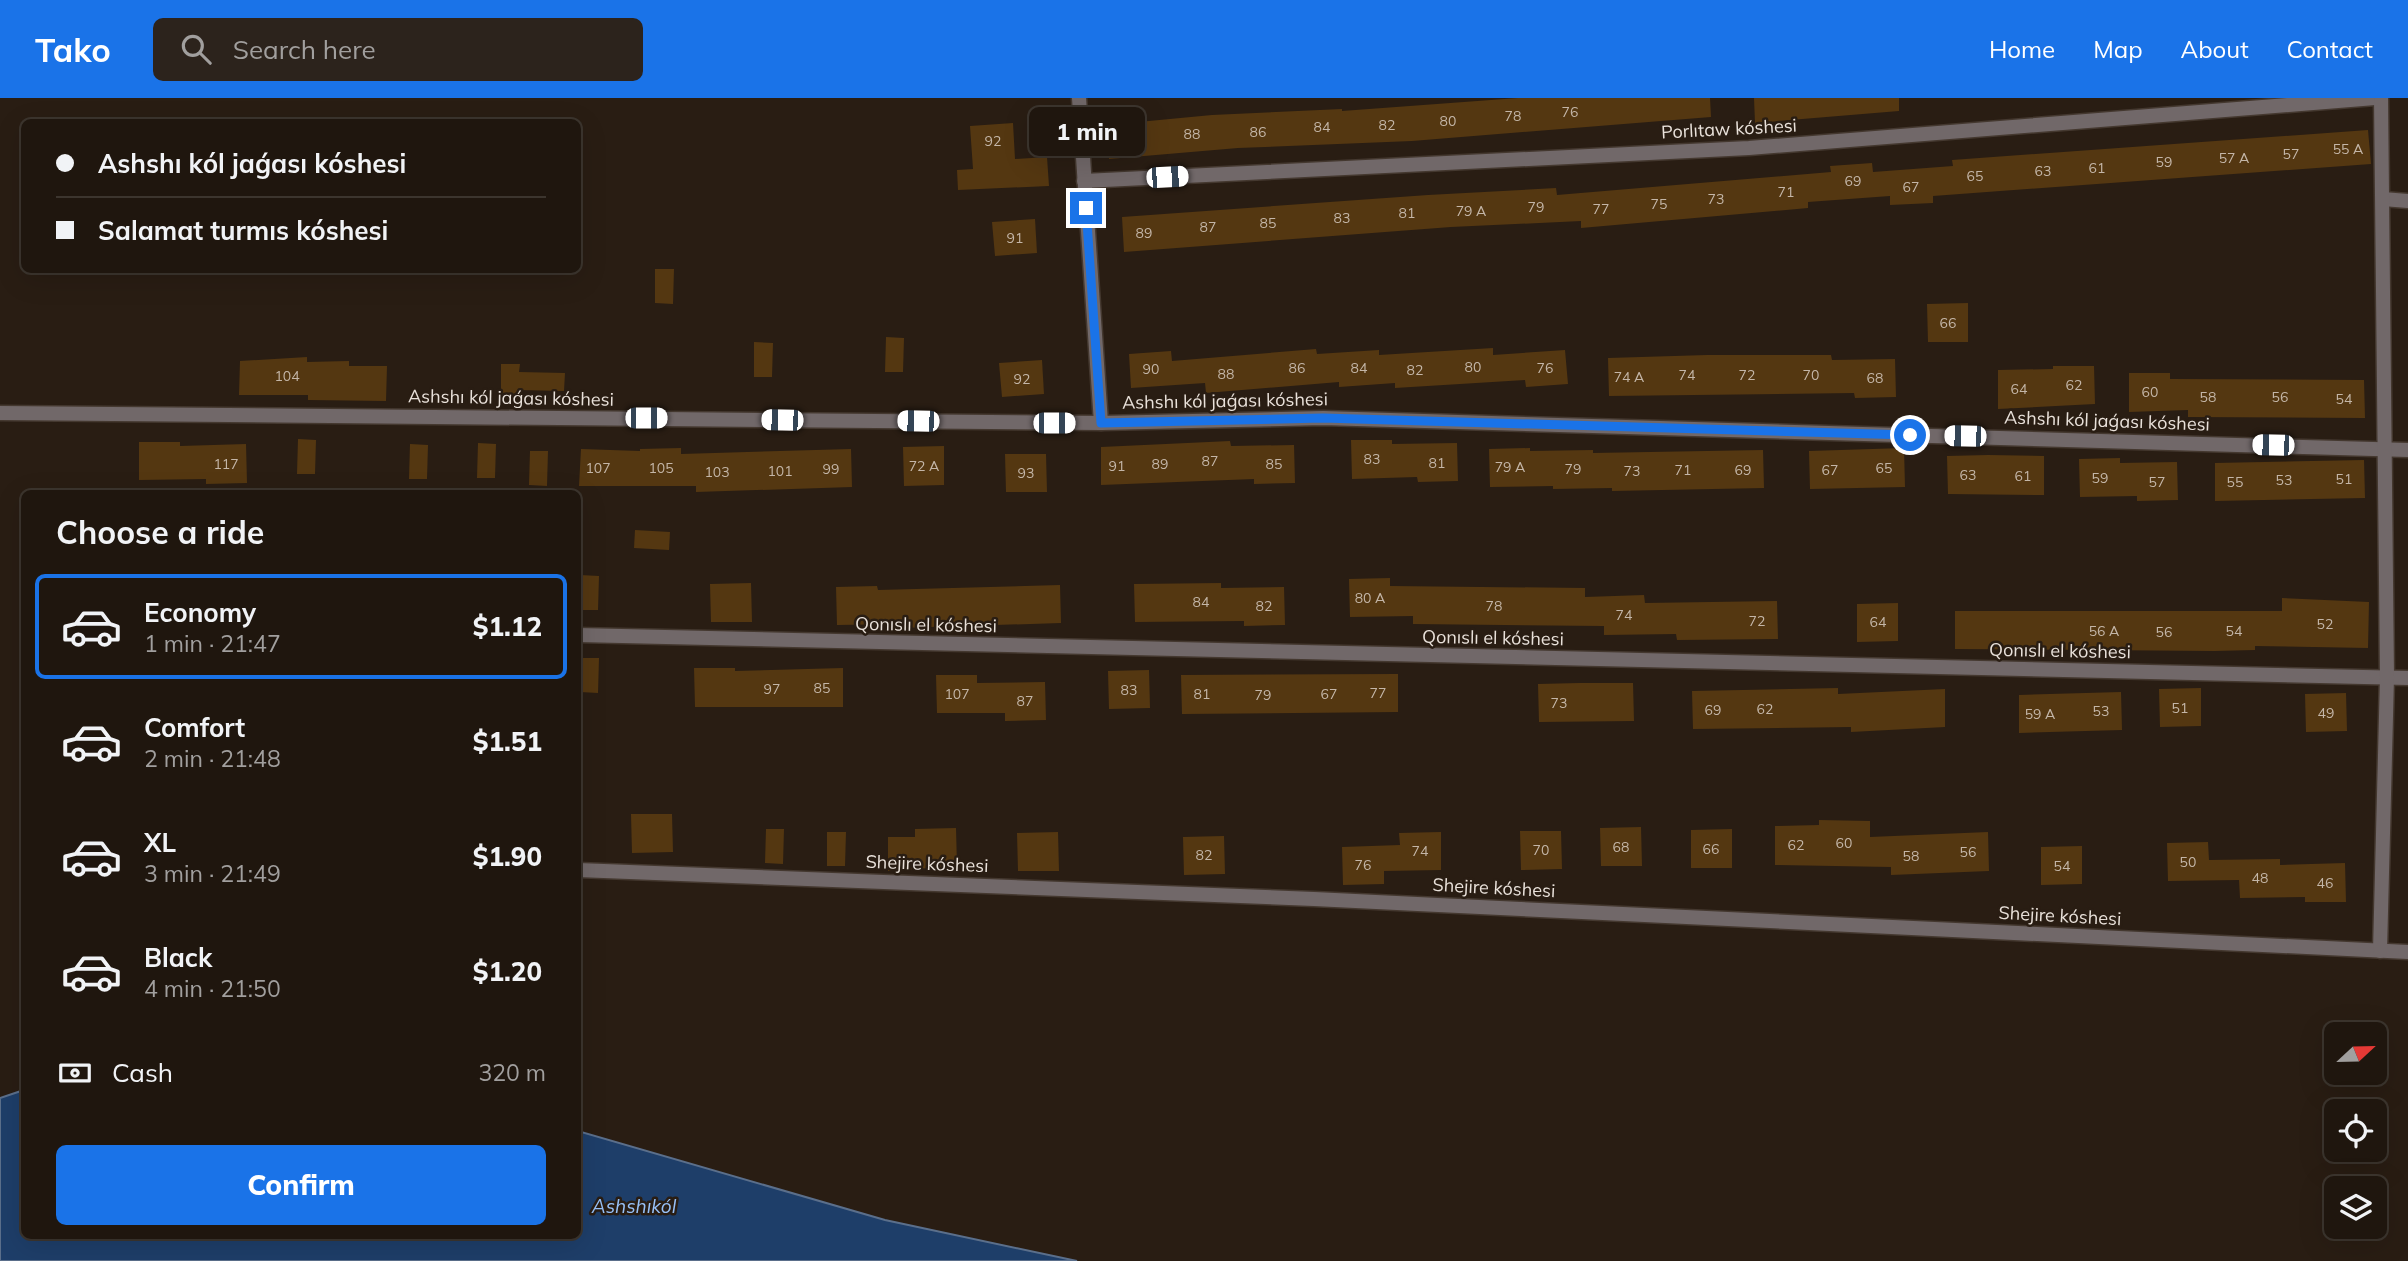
<!DOCTYPE html>
<meta charset="utf-8">
<style>
:root{--surface:#1f160e;--page:#2c231c;--text:#f1f3f6;--muted:#a19f9e;--line:#3c352e;--accent:#1a73e8}
body{margin:0;font-family:Mulish,sans-serif;background:var(--page);color:var(--text);height:100vh;display:flex;flex-direction:column;font-size:26px;white-space:nowrap}
*{box-sizing:border-box;margin:0}
p{font-size:23px;color:var(--muted)}
.icon{flex:none;width:38px;height:38px;fill:none;stroke:currentColor;stroke-width:2;stroke-linecap:round;stroke-linejoin:round}
.map{position:relative;flex:1;overflow:hidden}
.details{position:absolute;left:21px;top:392px;width:560px;height:749px;display:flex;flex-direction:column;background:var(--surface);border-radius:10px;box-shadow:0 7px 28px #0002,0 0 0 2px var(--line)}
.details>*{flex:none}
.hud{position:absolute;left:21px;top:21px;width:560px;height:154px;border-radius:10px;box-shadow:0 7px 28px #0002,0 0 0 2px var(--line);display:grid;align-content:center;height:154px;padding:0 35px;background:var(--surface)}
.needle{width:46px;rotate:68deg}
.fabs{position:absolute;left:2324px;top:924px;display:grid;gap:14px}
.fabs a{display:grid;place-items:center;width:63px;height:63px;border-radius:10px;background:var(--surface);box-shadow:0 7px 28px #0002,0 0 0 2px var(--line);font-size:35px}
.end{position:absolute;width:32px;height:32px;margin:-16px;border:9px solid #1a73e8;background:#fff;box-shadow:0 0 0 4px #fff}
.from{border-radius:50%}
.bubble{position:absolute;height:49px;border-radius:10px;background:var(--surface);box-shadow:0 7px 28px #0002,0 0 0 2px var(--line);font-size:23px;font-weight:800;line-height:49px;text-align:center}
.car{position:absolute;width:21px;height:42px;margin:-21px -10px;border-radius:9px;box-shadow:0 0 5px 2px #0007;background:linear-gradient(#fff 24%,#345 0 40%,#fff 0 76%,#345 0 86%,#fff 0)}
.hud b{display:flex;align-items:center;gap:24px;height:66px;font-size:26px}
.hud b+b{border-top:2px solid var(--line)}
.hud i{width:18px;height:18px;background:var(--text)}
ul{padding:0;list-style:none}
li{display:flex;align-items:center;gap:21px;height:105px;margin:0 14px 10px;padding:0 21px;border:4px solid transparent;border-radius:10px}
li div{flex:1}
li b{display:block;font-size:26px}
li em{font-style:normal;font-weight:800}
li.on{border-color:var(--accent)}
li>.icon{width:63px;height:63px;stroke-width:1.5}
h2{padding:0 35px;font-size:32px;line-height:84px}
.pay{display:flex;align-items:center;gap:18px;height:77px;padding:0 35px;font-size:26px}
.pay p{margin-inline-start:auto}
.button{display:flex;gap:14px;margin-top:auto;padding:14px 35px}
.button a{flex:1;height:80px;border-radius:10px;background:var(--accent);color:#fff;font-size:28px;font-weight:800;line-height:80px;text-align:center}
header{display:flex;align-items:center;gap:42px;box-sizing:border-box;height:98px;padding:0 35px;background:var(--accent);color:#fff}
header strong{font-size:33px}
nav{display:flex;gap:38px;margin-inline-start:auto;font-size:24px}
.search{width:490px;height:63px;background:var(--page);display:flex;align-items:center;gap:18px;box-sizing:border-box;padding:0 24px;border-radius:10px;color:var(--muted);font-size:26px}
.map>svg:first-child{display:block}
.water{fill:#1e3e69;stroke:#5b6f8b;stroke-width:2}
.building{fill:#543711}
.lines{fill:none;stroke-linecap:round;stroke-linejoin:round}
.street-casing{stroke:#44382f;stroke-width:17}
.street{stroke:#716869;stroke-width:14}
.route{stroke:#1a73e8;stroke-width:9}
.labels{text-anchor:middle;stroke-width:5;stroke-linejoin:round;paint-order:stroke}
.number-label{font-size:14px;fill:#c4b6a8}
.street-label{font-size:18px;fill:#e9e1da;stroke:#291d13}
.water-label{font-size:19px;font-style:italic;fill:#97c1f8;stroke:#291d13}
</style>
<header>
<strong>Tako</strong>
<div class="search"><svg class="icon" aria-label="search" viewBox="0 0 24 24"><circle cx="10" cy="10" r="6"/><path d="M15 15l6 6"/></svg>Search here</div>
<nav><a>Home</a><a>Map</a><a>About</a><a>Contact</a></nav>
</header>
<div class="map">
<svg width="2408" height="1163" viewBox="0 0 2408 1163">
<rect width="100%" height="100%" fill="#291d13"/>
<path class="water" d="M24,992v146h554v-105l307,89 192,41h-1077v-163z"/>
<g class="building">
<path d="M1518,0h192l1,19 -299,24 -174,7 -129,11 -2,-34 105,-10 130,-6v2z"/>
<path d="M1754,0h145v13l-144,12z"/>
<path d="M1013,25l2,36 32,-2 2,29 -91,4 -1,-20 16,-1 -3,-43z"/>
<path d="M2368,32l3,34 -438,32v7l-43,2v-9l-82,6v6l-227,20v-7l-130,6 -327,25 -2,-35 306,-22 128,-7 1,7 274,-23 -1,-6 42,-3 1,9 80,-6 -1,-6z"/>
<path d="M1035,121l2,34 -42,3 -3,-34z"/>
<path d="M655,171h19l-1,35 -18,-1z"/>
<path d="M1968,205v39h-40l-1,-38z"/>
<path d="M886,239l18,1 -1,34h-18z"/>
<path d="M754,244l19,1 -1,34h-18z"/>
<path d="M1493,250v7l72,-5 3,34 -42,3 -1,-7 -130,8v-5l-56,4v-5l-133,11 -1,-10 -74,5 -2,-34 42,-3 1,10 144,-12 1,5 62,-4v5z"/>
<path d="M1707,257h124l1,5 63,-1 1,38 -41,1 -1,-5 -245,3 -1,-38z"/>
<path d="M307,259v5l42,-1v5h38l-1,35 -78,-1v-5h-69l1,-34z"/>
<path d="M1042,262l2,34 -42,3 -3,-34z"/>
<path d="M501,266h19l-1,8 46,1 -1,18 -45,-1v9l-18,-1z"/>
<path d="M2053,268h41l1,38 -97,5v-39l55,-1z"/>
<path d="M2129,275h41v6l194,1 1,38 -177,-1v-7l-59,2z"/>
<path d="M298,341l18,1 -1,34h-18z"/>
<path d="M1351,342h41v4l65,-1 1,38 -40,1 -1,-5 -65,2z"/>
<path d="M1230,343l1,5 63,-1 1,38 -41,1v-5l-153,6v-38z"/>
<path d="M139,344h41v4l66,-2 1,39 -41,1v-5l-67,1z"/>
<path d="M478,345l18,1 -1,34h-18z"/>
<path d="M410,346l18,1 -1,34h-18z"/>
<path d="M944,348v39l-40,1 -1,-39z"/>
<path d="M681,350v6l170,-5 1,38 -156,5v-6h-117l2,-37 59,2v-2z"/>
<path d="M1530,350v3l63,-1v3l170,-3 1,38 -152,3v-3l-59,1v-3l-63,1 -1,-38z"/>
<path d="M1904,350l1,39 -95,2 -1,-38z"/>
<path d="M530,353h18l-1,35 -18,-1z"/>
<path d="M1005,356h41l1,38h-41z"/>
<path d="M1988,357l56,1v39l-96,-1 -1,-38z"/>
<path d="M2120,360v5l57,-1 1,38 -41,1v-5l-57,1 -1,-38z"/>
<path d="M2364,362l1,38 -150,3v-38z"/>
<path d="M635,432l35,2 -1,18 -35,-2z"/>
<path d="M580,477l19,1 -1,34h-18z"/>
<path d="M1390,480v8l195,2v9l59,-2 1,8 132,-2 1,38 -101,1 -1,-6 -72,1v-9l-191,-2v-8l-63,1 -1,-38z"/>
<path d="M751,485l1,39h-41l-1,-38z"/>
<path d="M1221,485v5l63,-1 1,38 -41,1v-5l-109,1 -1,-38z"/>
<path d="M1060,487l1,38 -162,5v-4l-62,1 -1,-38 41,-1 1,4z"/>
<path d="M2282,500l87,4 -1,46 -113,-2v4l-41,1 -259,-2v-38h327z"/>
<path d="M1898,505v38l-41,1v-38z"/>
<path d="M580,560h19l-1,35 -18,-1z"/>
<path d="M694,570h41v3l108,-3v39h-148z"/>
<path d="M1149,572l1,38 -41,1 -1,-38z"/>
<path d="M1398,576v38l-216,2 -1,-39z"/>
<path d="M936,577h41v8l68,-1 1,38 -41,1v-8h-68z"/>
<path d="M1580,585h53l1,38 -95,1 -1,-38z"/>
<path d="M1838,590v6l107,-5v38l-94,5v-5l-158,2 -1,-38z"/>
<path d="M2201,590v38l-41,1 -1,-38z"/>
<path d="M2121,594l1,38 -103,3v-38z"/>
<path d="M2346,595l1,38 -41,1 -1,-38z"/>
<path d="M631,716h41l1,38 -41,1z"/>
<path d="M1819,722l51,1v16l118,-5 1,39 -98,4v-8l-116,-2v-39l44,-1z"/>
<path d="M1641,729l1,39h-41l-1,-38z"/>
<path d="M956,730l1,38 -69,5v-34h27v-8z"/>
<path d="M766,731h18l-1,35 -18,-1z"/>
<path d="M1732,731v39h-41v-38z"/>
<path d="M1520,733h41l1,38 -41,1z"/>
<path d="M827,734h19l-1,34h-18z"/>
<path d="M1058,734l1,39h-41l-1,-38z"/>
<path d="M1441,734v38l-57,1v13l-41,1 -1,-38 58,-2 -1,-12z"/>
<path d="M1224,738l1,38 -41,1 -1,-38z"/>
<path d="M2208,744l1,18 71,-1v6l65,-2 1,39h-41v-5l-65,1 -1,-18 -71,1 -1,-38z"/>
<path d="M2082,748v38l-41,1v-38z"/>
</g>
<g class="lines">
<g class="street-casing">
<g id="street">
<path d="M1079,0l22,325"/>
<path d="M1084,83l665,-33 626,-50"/>
<path d="M2383,101l25,2"/>
<path d="M0,315l1101,10 222,-5 1085,32"/>
<path d="M578,537l1830,43"/>
<path d="M578,772l736,29 1094,53"/>
<path d="M2380,853l7,-274 -6,-579"/>
</g>
</g>
<use href="#street" class="street"/>
</g>
<g class="lines">
<path class="route" d="M1086,110l15,215 222,-5 587,17"/>
</g>
<g class="labels">
<g class="number-label">
<text x="1570" y="19">76</text>
<text x="1513" y="23">78</text>
<text x="1448" y="28">80</text>
<text x="1387" y="32">82</text>
<text x="1322" y="34">84</text>
<text x="1258" y="39">86</text>
<text x="1192" y="41">88</text>
<text x="993" y="48">92</text>
<text x="2348" y="56">55 А</text>
<text x="2291" y="61">57</text>
<text x="2234" y="65">57 А</text>
<text x="2164" y="69">59</text>
<text x="2097" y="75">61</text>
<text x="2043" y="78">63</text>
<text x="1975" y="83">65</text>
<text x="1853" y="88">69</text>
<text x="1911" y="94">67</text>
<text x="1786" y="99">71</text>
<text x="1716" y="106">73</text>
<text x="1659" y="111">75</text>
<text x="1536" y="114">79</text>
<text x="1601" y="116">77</text>
<text x="1471" y="118">79 А</text>
<text x="1407" y="120">81</text>
<text x="1342" y="125">83</text>
<text x="1268" y="130">85</text>
<text x="1208" y="134">87</text>
<text x="1144" y="140">89</text>
<text x="1015" y="145">91</text>
<text x="1948" y="230">66</text>
<text x="1473" y="274">80</text>
<text x="1297" y="275">86</text>
<text x="1359" y="275">84</text>
<text x="1545" y="275">76</text>
<text x="1151" y="276">90</text>
<text x="1415" y="277">82</text>
<text x="1226" y="281">88</text>
<text x="1687" y="282">74</text>
<text x="1747" y="282">72</text>
<text x="1811" y="282">70</text>
<text x="287" y="283">104</text>
<text x="1629" y="284">74 А</text>
<text x="1875" y="285">68</text>
<text x="1022" y="286">92</text>
<text x="2074" y="292">62</text>
<text x="2019" y="296">64</text>
<text x="2150" y="299">60</text>
<text x="2208" y="304">58</text>
<text x="2280" y="304">56</text>
<text x="2344" y="306">54</text>
<text x="1372" y="366">83</text>
<text x="1210" y="368">87</text>
<text x="1437" y="370">81</text>
<text x="226" y="371">117</text>
<text x="1160" y="371">89</text>
<text x="1274" y="371">85</text>
<text x="924" y="373">72 А</text>
<text x="1117" y="373">91</text>
<text x="1510" y="374">79 А</text>
<text x="598" y="375">107</text>
<text x="661" y="375">105</text>
<text x="1884" y="375">65</text>
<text x="831" y="376">99</text>
<text x="1573" y="376">79</text>
<text x="1683" y="377">71</text>
<text x="1743" y="377">69</text>
<text x="1830" y="377">67</text>
<text x="780" y="378">101</text>
<text x="1632" y="378">73</text>
<text x="717" y="379">103</text>
<text x="1026" y="380">93</text>
<text x="1968" y="382">63</text>
<text x="2023" y="383">61</text>
<text x="2100" y="385">59</text>
<text x="2344" y="386">51</text>
<text x="2284" y="387">53</text>
<text x="2157" y="389">57</text>
<text x="2235" y="389">55</text>
<text x="1370" y="505">80 А</text>
<text x="1201" y="509">84</text>
<text x="1264" y="513">82</text>
<text x="1494" y="513">78</text>
<text x="1624" y="522">74</text>
<text x="1757" y="528">72</text>
<text x="1878" y="529">64</text>
<text x="2325" y="531">52</text>
<text x="2104" y="538">56 А</text>
<text x="2234" y="538">54</text>
<text x="2164" y="539">56</text>
<text x="822" y="595">85</text>
<text x="772" y="596">97</text>
<text x="1129" y="597">83</text>
<text x="1378" y="600">77</text>
<text x="957" y="601">107</text>
<text x="1202" y="601">81</text>
<text x="1329" y="601">67</text>
<text x="1263" y="602">79</text>
<text x="1025" y="608">87</text>
<text x="1559" y="610">73</text>
<text x="2180" y="615">51</text>
<text x="1765" y="616">62</text>
<text x="1713" y="617">69</text>
<text x="2101" y="618">53</text>
<text x="2326" y="620">49</text>
<text x="2040" y="621">59 А</text>
<text x="1844" y="750">60</text>
<text x="1796" y="752">62</text>
<text x="1621" y="754">68</text>
<text x="1711" y="756">66</text>
<text x="1541" y="757">70</text>
<text x="1420" y="758">74</text>
<text x="1968" y="759">56</text>
<text x="1204" y="762">82</text>
<text x="1911" y="763">58</text>
<text x="2188" y="769">50</text>
<text x="1363" y="772">76</text>
<text x="2062" y="773">54</text>
<text x="2260" y="785">48</text>
<text x="2325" y="790">46</text>
</g>
<g class="street-label">
<text transform="translate(1729 31) rotate(-3)" y="6">Porlıtaw kóshesi</text>
<text transform="translate(511 300) rotate(1)" y="6">Ashshı kól jaǵası kóshesi</text>
<text transform="translate(1225 303) rotate(-1)" y="6">Ashshı kól jaǵası kóshesi</text>
<text transform="translate(2107 323) rotate(2)" y="6">Ashshı kól jaǵası kóshesi</text>
<text transform="translate(926 527) rotate(1)" y="6">Qonıslı el kóshesi</text>
<text transform="translate(1493 540) rotate(1)" y="6">Qonıslı el kóshesi</text>
<text transform="translate(2060 553) rotate(1)" y="6">Qonıslı el kóshesi</text>
<text transform="translate(927 766) rotate(2)" y="6">Shejire kóshesi</text>
<text transform="translate(1494 790) rotate(3)" y="6">Shejire kóshesi</text>
<text transform="translate(2060 818) rotate(3)" y="6">Shejire kóshesi</text>
</g>
<g class="water-label">
<text x="634" y="1115">Ashshıkól</text>
</g>
</g>
</svg>
<div class="fabs">
<a><svg class="needle" viewBox="-14 -14 28 28"><path d="M0-13l5 13h-10z" fill="#e53935"/><path d="M0 13l5-13h-10z" fill="#a19f9e"/></svg></a>
<a><svg class="icon" aria-label="locate" viewBox="0 0 24 24"><circle cx="12" cy="12" r="6"/><path d="M12 2v4M12 18v4M2 12h4M18 12h4"/></svg></a>
<a><svg class="icon" aria-label="layers" viewBox="0 0 24 24"><path d="M12 4l9 5-9 5-9-5zM3 14l9 5 9-5"/></svg></a>
</div>
<i class="end from" style="left:1910px;top:337px"></i>
<i class="end" style="left:1086px;top:110px"></i>
<div class="bubble" style="left:1029px;top:9px;width:116px">1 min</div>
<i class="car" style="left:1167px;top:79px;rotate:87deg"></i>
<i class="car" style="left:646px;top:320px;rotate:90deg"></i>
<i class="car" style="left:782px;top:322px;rotate:271deg"></i>
<i class="car" style="left:918px;top:323px;rotate:271deg"></i>
<i class="car" style="left:1054px;top:325px;rotate:90deg"></i>
<i class="car" style="left:1965px;top:338px;rotate:271deg"></i>
<i class="car" style="left:2273px;top:347px;rotate:271deg"></i>
<div class="hud">
<b><i class="from"></i>Ashshı kól jaǵası kóshesi</b>
<b><i></i>Salamat turmıs kóshesi</b>
</div>
<section class="details">
<h2>Choose a ride</h2>
<ul>
<li class="on"><svg class="icon" aria-label="car" viewBox="0 0 24 24"><path d="M5 17H2v-5l4-1 3-4h7l3 4 3 1v5h-3M9 17h6M6 11h13"/><circle cx="7" cy="17" r="2"/><circle cx="17" cy="17" r="2"/></svg><div><b>Economy</b><p>1 min · 21:47</p></div><em>$1.12</em></li>
<li><svg class="icon" aria-label="car" viewBox="0 0 24 24"><path d="M5 17H2v-5l4-1 3-4h7l3 4 3 1v5h-3M9 17h6M6 11h13"/><circle cx="7" cy="17" r="2"/><circle cx="17" cy="17" r="2"/></svg><div><b>Comfort</b><p>2 min · 21:48</p></div><em>$1.51</em></li>
<li><svg class="icon" aria-label="car" viewBox="0 0 24 24"><path d="M5 17H2v-5l4-1 3-4h7l3 4 3 1v5h-3M9 17h6M6 11h13"/><circle cx="7" cy="17" r="2"/><circle cx="17" cy="17" r="2"/></svg><div><b>XL</b><p>3 min · 21:49</p></div><em>$1.90</em></li>
<li><svg class="icon" aria-label="car" viewBox="0 0 24 24"><path d="M5 17H2v-5l4-1 3-4h7l3 4 3 1v5h-3M9 17h6M6 11h13"/><circle cx="7" cy="17" r="2"/><circle cx="17" cy="17" r="2"/></svg><div><b>Black</b><p>4 min · 21:50</p></div><em>$1.20</em></li>
</ul>
<div class="pay"><svg class="icon" aria-label="cash" viewBox="0 0 24 24"><path d="M3 7h18v10H3z"/><circle cx="12" cy="12" r="2"/></svg>Cash<p>320 m</p></div>
<div class="button"><a>Confirm</a></div>
</section>
</div>
